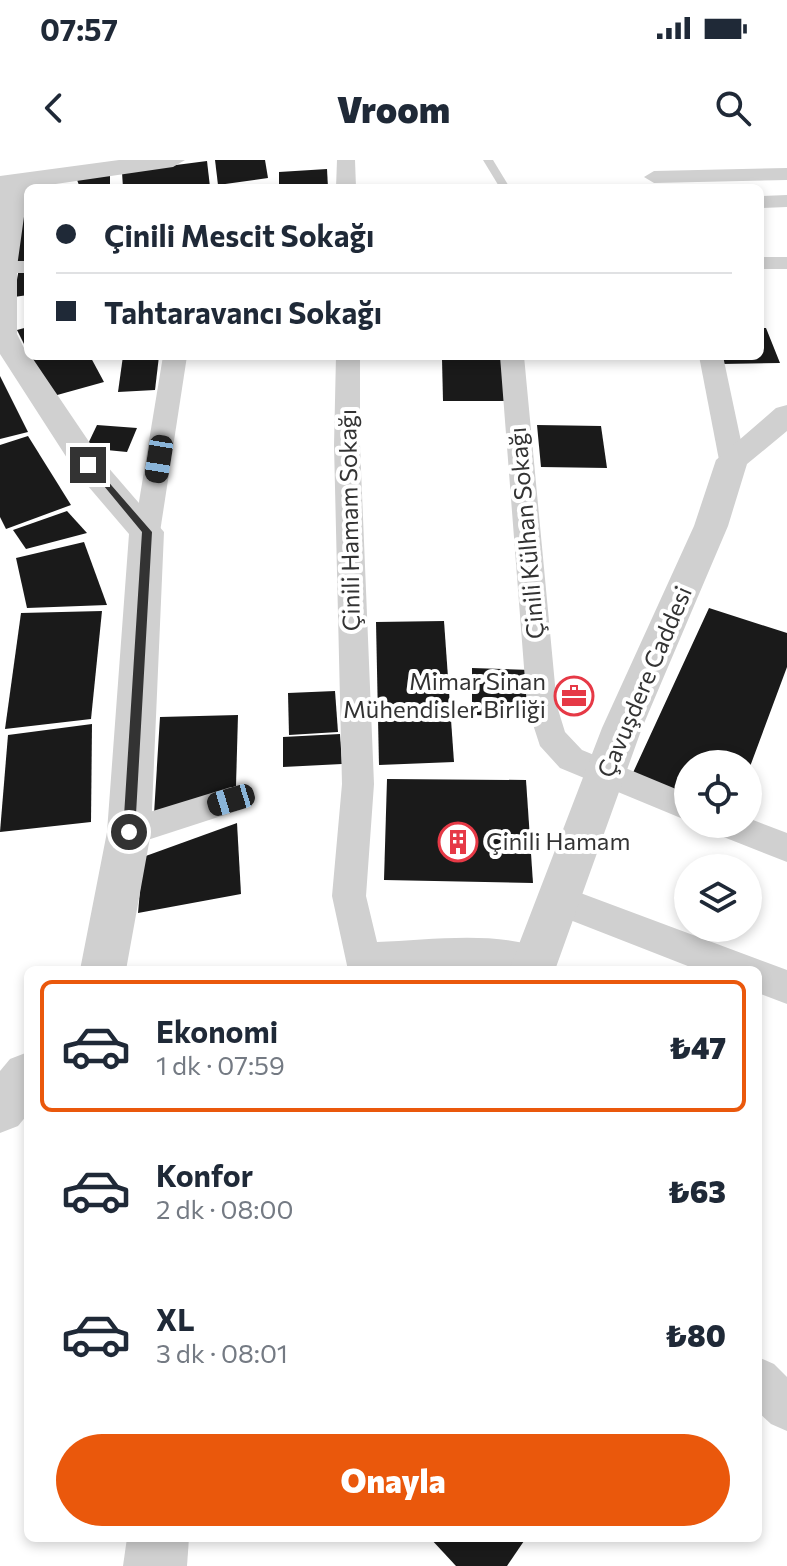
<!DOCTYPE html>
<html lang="tr">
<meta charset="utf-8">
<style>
:root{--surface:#fff;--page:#f6f6f7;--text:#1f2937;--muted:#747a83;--line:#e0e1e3;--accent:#ea580c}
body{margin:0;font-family:Commissioner,sans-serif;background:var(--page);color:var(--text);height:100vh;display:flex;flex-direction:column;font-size:30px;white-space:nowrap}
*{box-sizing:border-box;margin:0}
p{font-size:26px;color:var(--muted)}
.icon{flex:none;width:44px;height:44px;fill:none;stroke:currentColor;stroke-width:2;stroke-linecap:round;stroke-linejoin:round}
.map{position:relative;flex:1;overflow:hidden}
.panel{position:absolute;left:24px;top:806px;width:738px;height:576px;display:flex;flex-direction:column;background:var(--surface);border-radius:12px;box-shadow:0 4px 12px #0003}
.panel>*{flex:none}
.guide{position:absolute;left:24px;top:24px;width:740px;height:176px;border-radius:12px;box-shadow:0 4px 12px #0003;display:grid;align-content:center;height:176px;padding:0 32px;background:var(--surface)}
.controls{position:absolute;left:674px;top:590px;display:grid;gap:16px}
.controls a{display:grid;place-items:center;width:88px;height:88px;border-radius:50%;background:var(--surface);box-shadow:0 4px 12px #0003;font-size:40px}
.end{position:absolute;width:36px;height:36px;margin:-18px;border:10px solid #333;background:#fff;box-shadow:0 0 0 4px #fff}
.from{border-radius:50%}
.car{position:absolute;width:24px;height:48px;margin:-24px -12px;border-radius:10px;box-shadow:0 0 6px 2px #0007;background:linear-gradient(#222 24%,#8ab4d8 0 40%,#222 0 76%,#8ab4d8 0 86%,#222 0)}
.guide b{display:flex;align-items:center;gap:28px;height:76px;font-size:30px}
.guide b+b{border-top:2px solid var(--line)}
.guide i{width:20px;height:20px;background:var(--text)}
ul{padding:14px 0 0;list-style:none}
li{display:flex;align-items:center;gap:24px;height:132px;margin:0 16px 12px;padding:0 16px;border:4px solid transparent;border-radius:12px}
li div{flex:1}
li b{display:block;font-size:30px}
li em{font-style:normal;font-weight:800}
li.on{border-color:var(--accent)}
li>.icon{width:72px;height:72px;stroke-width:1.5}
.cta{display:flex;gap:16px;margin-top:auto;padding:16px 32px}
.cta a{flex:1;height:92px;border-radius:48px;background:var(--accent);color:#fff;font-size:32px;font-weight:800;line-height:92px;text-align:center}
.status{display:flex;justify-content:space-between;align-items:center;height:56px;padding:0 40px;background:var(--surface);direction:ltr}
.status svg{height:22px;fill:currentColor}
header{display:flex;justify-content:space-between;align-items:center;height:104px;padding:0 32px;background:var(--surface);font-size:36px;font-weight:800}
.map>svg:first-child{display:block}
.building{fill:#1a1a1a}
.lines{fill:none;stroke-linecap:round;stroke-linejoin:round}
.service{fill:#d0d0d0;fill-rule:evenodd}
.minor{fill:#d0d0d0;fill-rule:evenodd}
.tertiary{fill:#d0d0d0;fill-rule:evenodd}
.route{fill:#333}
.labels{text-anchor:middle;stroke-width:8;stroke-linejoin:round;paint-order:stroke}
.street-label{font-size:24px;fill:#333;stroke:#fff}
.poi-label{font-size:24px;fill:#333;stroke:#fff;text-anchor:end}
</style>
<div class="status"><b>07:57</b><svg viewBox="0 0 49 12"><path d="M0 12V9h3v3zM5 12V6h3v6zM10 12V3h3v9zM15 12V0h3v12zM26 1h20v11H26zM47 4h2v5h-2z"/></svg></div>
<header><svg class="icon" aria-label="back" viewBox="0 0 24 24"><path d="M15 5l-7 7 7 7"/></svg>Vroom<svg class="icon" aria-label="search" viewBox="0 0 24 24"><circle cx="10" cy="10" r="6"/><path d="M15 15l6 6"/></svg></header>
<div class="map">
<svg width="787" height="1406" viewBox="0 0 787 1406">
<rect width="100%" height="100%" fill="#fff"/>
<g class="building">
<path d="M215,0h50l3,18 -50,7z"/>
<path d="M207,1l3,26 -87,1 -1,-16z"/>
<path d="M327,9l1,19h-49v-16z"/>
<path d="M110,11v17h-30l-4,-11z"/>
<path d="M28,54v47l-16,1 5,-47z"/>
<path d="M19,108h9v27l-14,2z"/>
<path d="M28,167v25l-11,-22z"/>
<path d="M760,168h6l14,35 -59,1 -3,-8h42z"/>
<path d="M30,196h60l14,26 -54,15z"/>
<path d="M123,196h36l-4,34 -37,2z"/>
<path d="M442,199h60l3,42h-62z"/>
<path d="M0,216l28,56 -28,7z"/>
<path d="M97,265l40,3 -10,24 -41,-4z"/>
<path d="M537,265l64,1 6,42 -66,-1z"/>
<path d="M28,276l43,69 -65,24 -6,-12v-72z"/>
<path d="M67,351l20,22 -61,16 -13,-19z"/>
<path d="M84,382l23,63 -80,3 -11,-50z"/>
<path d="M709,448l78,25v34l-39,105v-8h-16l-17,-6 -2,6h-25v36l-57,-23z"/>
<path d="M102,451l-11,108 -86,10 16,-116z"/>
<path d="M444,461l10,141 -75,3 -3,-143z"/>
<path d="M472,508l58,2 2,46 -60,-1z"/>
<path d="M335,531l3,41 -49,3 -1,-42z"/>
<path d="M238,555l-2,71 -82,28 6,-97z"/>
<path d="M92,564l-1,98 -91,10 8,-97z"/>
<path d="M340,574l2,30 -59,3v-30z"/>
<path d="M387,619l139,1 7,103 -149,-3z"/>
<path d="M237,663l4,71 -103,19 5,-56z"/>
<path d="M430,1378h96l-19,28h-51z"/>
</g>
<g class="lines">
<path class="service" d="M483,0h10l17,28h-10z"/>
<g class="minor">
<path d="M337,0h18l1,28h-20z"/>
<path d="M787,8v12l-133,3 -10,-6 10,-6z"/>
<path d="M787,35v12l-27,1v-12z"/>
<rect x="760" y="97" width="27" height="12"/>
<rect x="0" y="101" width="28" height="12"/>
<path d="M163,196h24l-27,176 -3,6h-20l-3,-6z"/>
<path d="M336,196h24v89l14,339 -8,112 11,46c55,-2 118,-12 171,8l5,11 -4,9h-201l-16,-74 10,-112 -8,-339z"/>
<path d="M500,196h24l33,350 8,26 17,18 106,44v27l-128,-53 -20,-22 -13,-40z"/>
<path d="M699,196h24l22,104 -4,6h-18l-4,-6z"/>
<path d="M231,627l12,4 4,9 -4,9 -114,37 -12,-4 -5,-10 5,-10z"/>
<path d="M748,658l39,15v29l-71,-28 -5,-10h37z"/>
<path d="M559,725l228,85v34l-29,-11v-23h-60l-151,-59 -5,-11 5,-11z"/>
<path d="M758,1197l16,7 13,13v54l-16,-7 -13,-12z"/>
</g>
<g class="tertiary">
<path d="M119,0h66l-12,7 -145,21 -11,79v67l11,22h3l69,102 64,74 -13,300 -25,138h-46l27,-138 22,-298 -53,-62 -76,-118v-178z"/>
<path d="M787,245v26l-40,33 -19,62 -86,202 -87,242h-46l93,-242 92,-202 22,-66 60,-52z"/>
<path d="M28,892v62l-10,12 -18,7v-62l10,-12z"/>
<path d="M127,1378h62l-2,28h-64z"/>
</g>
</g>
<path class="route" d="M85,303h7l60,69 -17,300 -6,5 -6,-5 19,-300z"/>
<defs>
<g id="office-ring" transform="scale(2)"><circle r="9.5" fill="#fff" stroke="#e63946" stroke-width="1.5"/><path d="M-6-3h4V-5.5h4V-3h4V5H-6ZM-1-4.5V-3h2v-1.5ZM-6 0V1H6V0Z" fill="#e63946"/></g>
<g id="building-ring" transform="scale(2)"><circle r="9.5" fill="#fff" stroke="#e63946" stroke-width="1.5"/><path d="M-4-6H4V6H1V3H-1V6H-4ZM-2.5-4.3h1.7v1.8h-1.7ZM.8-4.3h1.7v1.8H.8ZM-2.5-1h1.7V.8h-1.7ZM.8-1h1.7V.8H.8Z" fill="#e63946"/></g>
</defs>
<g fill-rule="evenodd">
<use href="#office-ring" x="574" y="536"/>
<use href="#building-ring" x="458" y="682"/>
</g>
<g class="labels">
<g class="street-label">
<text transform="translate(350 360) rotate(-91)" y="8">Çinili Hamam Sokağı</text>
<text transform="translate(527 373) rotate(-95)" y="8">Çinili Külhan Sokağı</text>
<text transform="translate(645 522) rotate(-67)" y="8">Çavuşdere Caddesi</text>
</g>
<g class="poi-label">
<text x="546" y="530">Mimar Sinan<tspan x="546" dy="28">Mühendisler Birliği</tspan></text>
<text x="486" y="690" text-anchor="start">Çinili Hamam</text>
</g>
</g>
</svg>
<div class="controls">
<a><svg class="icon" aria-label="locate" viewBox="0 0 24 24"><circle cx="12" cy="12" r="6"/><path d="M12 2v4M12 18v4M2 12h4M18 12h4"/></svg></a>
<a><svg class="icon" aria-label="layers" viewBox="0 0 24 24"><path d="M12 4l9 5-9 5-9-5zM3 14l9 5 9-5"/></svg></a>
</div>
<i class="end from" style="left:129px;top:672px"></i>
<i class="end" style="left:88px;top:305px"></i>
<i class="car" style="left:159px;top:299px;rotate:189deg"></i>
<i class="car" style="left:231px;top:640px;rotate:253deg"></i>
<div class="guide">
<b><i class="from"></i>Çinili Mescit Sokağı</b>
<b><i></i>Tahtaravancı Sokağı</b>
</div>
<section class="panel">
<ul>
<li class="on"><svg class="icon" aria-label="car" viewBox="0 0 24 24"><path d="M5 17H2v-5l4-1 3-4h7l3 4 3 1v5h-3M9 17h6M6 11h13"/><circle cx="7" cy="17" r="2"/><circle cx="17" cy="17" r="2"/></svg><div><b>Ekonomi</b><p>1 dk · 07:59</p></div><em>₺47</em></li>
<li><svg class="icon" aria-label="car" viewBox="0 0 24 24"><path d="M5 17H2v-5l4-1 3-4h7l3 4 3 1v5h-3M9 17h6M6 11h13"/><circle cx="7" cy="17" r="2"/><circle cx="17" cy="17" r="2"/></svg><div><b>Konfor</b><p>2 dk · 08:00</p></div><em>₺63</em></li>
<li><svg class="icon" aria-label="car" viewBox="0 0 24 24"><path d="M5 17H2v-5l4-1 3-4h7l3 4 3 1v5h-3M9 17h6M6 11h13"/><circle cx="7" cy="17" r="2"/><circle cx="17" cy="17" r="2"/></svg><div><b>XL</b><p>3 dk · 08:01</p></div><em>₺80</em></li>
</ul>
<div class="cta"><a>Onayla</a></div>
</section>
</div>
